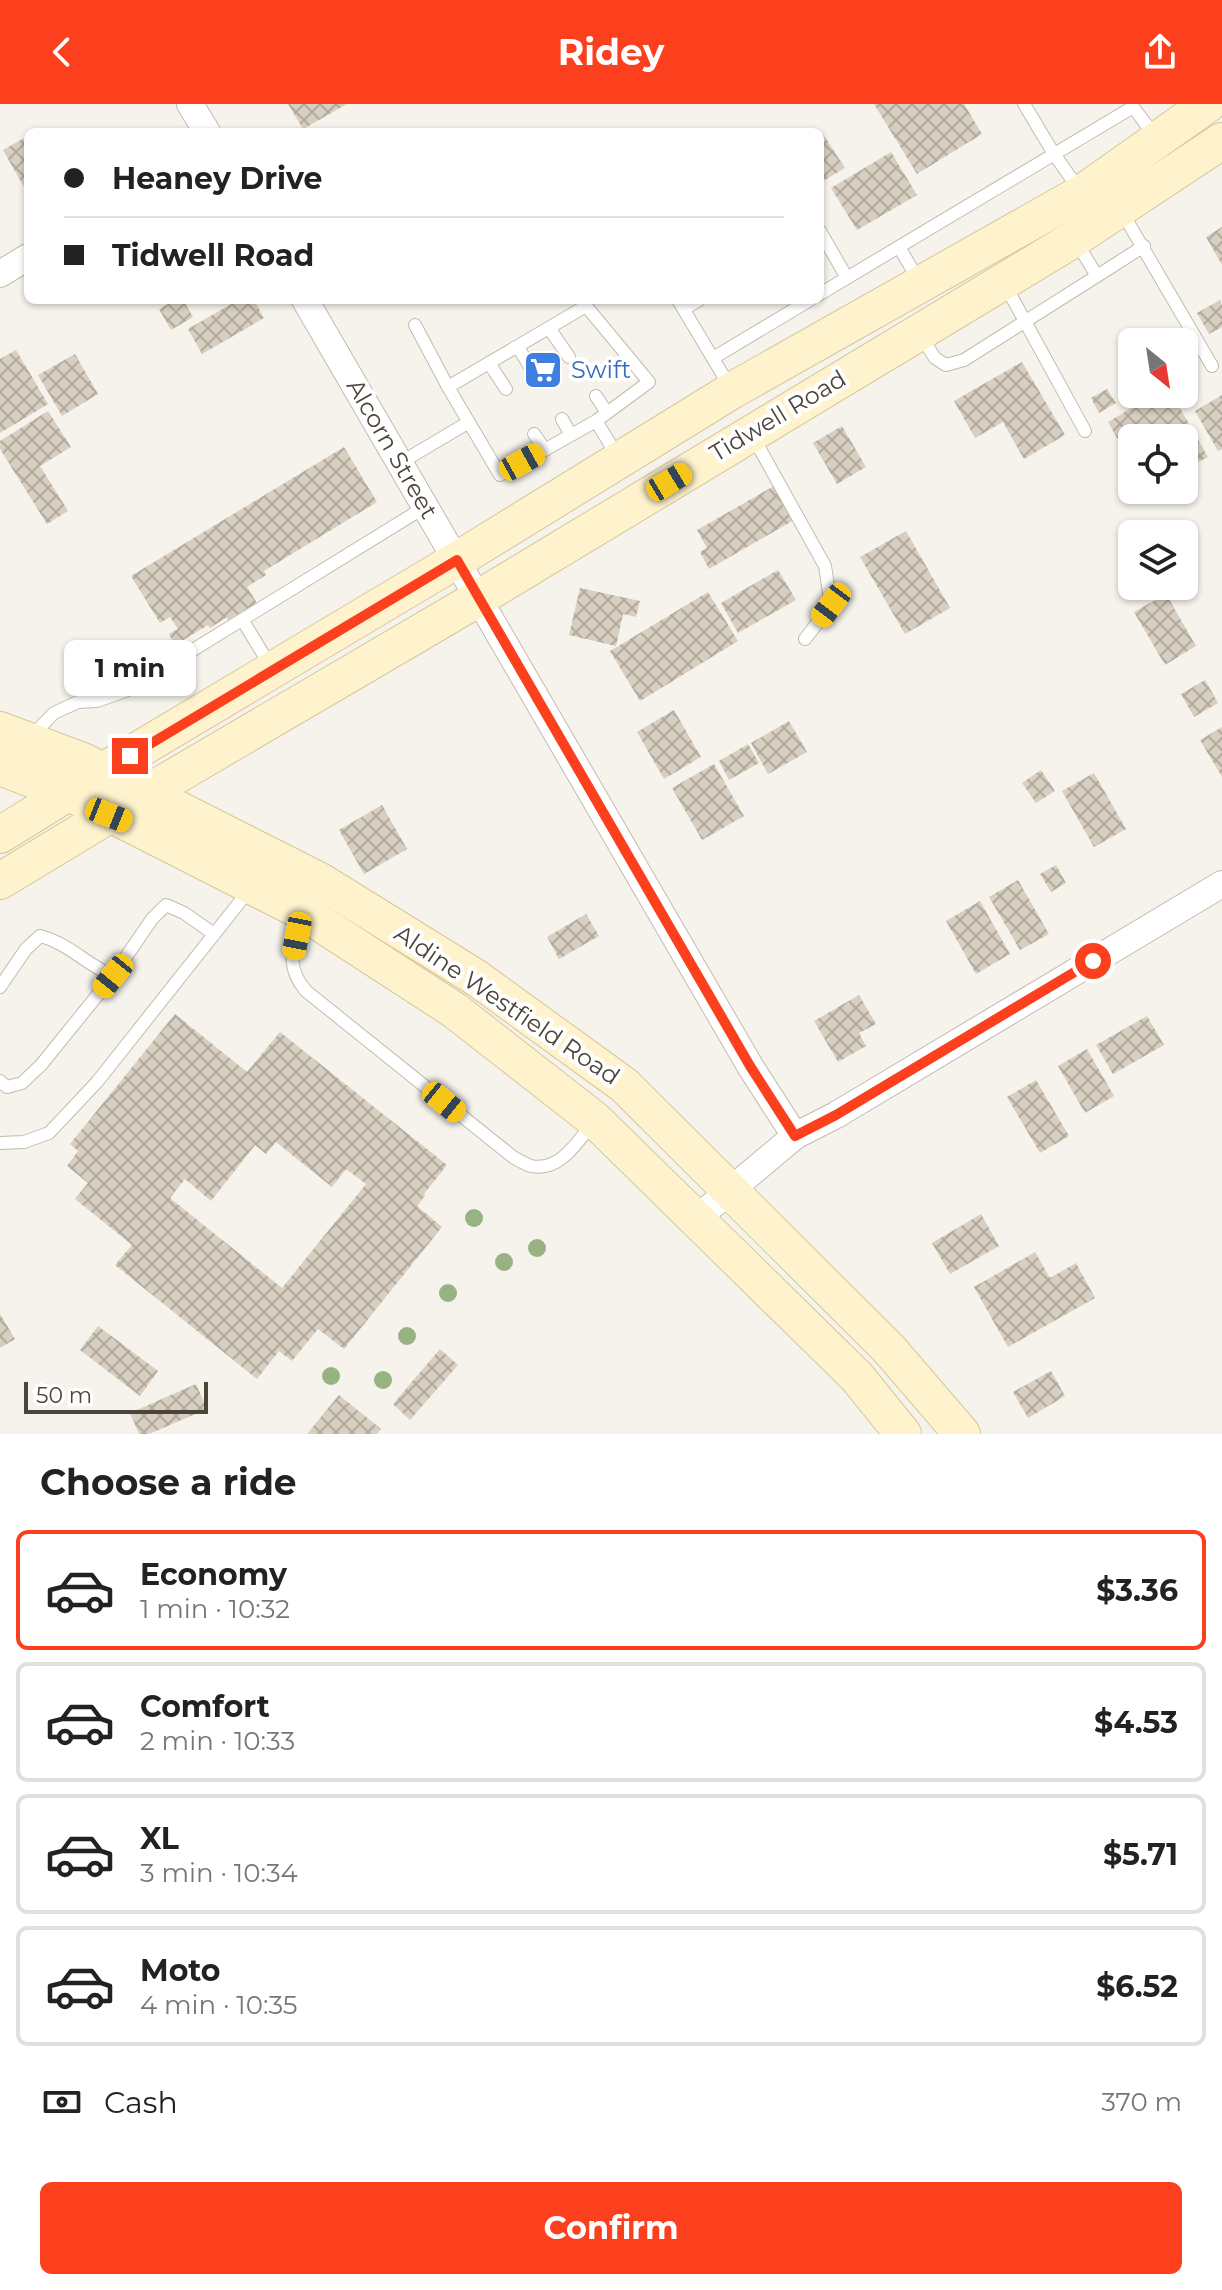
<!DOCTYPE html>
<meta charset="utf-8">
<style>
:root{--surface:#fff;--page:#f2f2f2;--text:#222;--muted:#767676;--line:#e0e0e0;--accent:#fc3f1d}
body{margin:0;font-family:Montserrat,sans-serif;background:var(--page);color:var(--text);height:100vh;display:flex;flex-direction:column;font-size:30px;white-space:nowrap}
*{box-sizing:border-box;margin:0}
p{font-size:26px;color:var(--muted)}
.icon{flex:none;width:44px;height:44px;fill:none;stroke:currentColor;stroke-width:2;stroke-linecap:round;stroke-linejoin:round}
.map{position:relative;height:1330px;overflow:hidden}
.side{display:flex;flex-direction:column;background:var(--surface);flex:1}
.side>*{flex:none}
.top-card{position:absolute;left:24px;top:24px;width:800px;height:176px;border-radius:12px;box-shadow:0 2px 6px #0004;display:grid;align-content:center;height:176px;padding:0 40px;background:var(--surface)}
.needle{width:52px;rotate:150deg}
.buttons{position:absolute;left:1118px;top:224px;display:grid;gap:16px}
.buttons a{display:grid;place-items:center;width:80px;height:80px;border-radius:12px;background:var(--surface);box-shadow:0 2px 6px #0004;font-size:40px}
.scale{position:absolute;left:24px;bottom:20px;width:184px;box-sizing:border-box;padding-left:8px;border:4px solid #4b4439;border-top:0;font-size:22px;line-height:28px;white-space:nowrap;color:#4b4439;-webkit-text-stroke:6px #fff;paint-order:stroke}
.end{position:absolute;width:36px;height:36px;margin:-18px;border:10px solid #fc3f1d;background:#fff;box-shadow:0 0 0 4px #fff}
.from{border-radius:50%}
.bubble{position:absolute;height:56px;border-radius:12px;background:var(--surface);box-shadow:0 2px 6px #0004;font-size:26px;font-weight:700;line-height:56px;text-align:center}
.car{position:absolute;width:24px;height:48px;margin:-24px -12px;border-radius:10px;box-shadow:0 0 6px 2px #0007;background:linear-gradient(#f5c518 24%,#345 0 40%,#f5c518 0 76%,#345 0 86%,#f5c518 0)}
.top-card b{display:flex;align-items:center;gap:28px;height:76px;font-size:30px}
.top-card b+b{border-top:2px solid var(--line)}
.top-card i{width:20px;height:20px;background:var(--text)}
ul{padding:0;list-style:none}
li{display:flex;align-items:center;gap:24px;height:120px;margin:0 16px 12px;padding:0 24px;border:4px solid var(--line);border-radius:12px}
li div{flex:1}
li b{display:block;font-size:30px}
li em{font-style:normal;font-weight:700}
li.selected{border-color:var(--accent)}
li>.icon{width:72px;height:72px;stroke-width:1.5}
h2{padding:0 40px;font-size:36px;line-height:96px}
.pay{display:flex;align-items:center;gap:20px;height:88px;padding:0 40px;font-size:30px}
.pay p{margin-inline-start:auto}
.action{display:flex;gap:16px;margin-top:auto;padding:16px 40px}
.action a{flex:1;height:92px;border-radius:12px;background:var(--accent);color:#fff;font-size:32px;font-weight:700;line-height:92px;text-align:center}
header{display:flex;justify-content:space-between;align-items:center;height:104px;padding:0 40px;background:var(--accent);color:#fff;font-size:36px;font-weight:700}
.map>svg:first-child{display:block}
.building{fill:url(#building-cross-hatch);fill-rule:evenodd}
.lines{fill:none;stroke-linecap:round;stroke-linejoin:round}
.service-casing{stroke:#c2bbae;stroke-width:14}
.minor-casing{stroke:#c2bbae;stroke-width:28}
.secondary-casing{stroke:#d6c79b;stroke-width:38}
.service{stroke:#fff;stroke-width:12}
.minor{stroke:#fff;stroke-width:26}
.secondary{stroke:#fff3cd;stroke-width:36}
.tree{fill:#97b381}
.route{stroke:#fc3f1d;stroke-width:10}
.labels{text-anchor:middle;stroke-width:8;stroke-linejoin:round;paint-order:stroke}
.shop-label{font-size:24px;fill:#366cbe;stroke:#fff;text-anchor:start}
.street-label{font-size:24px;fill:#4b4439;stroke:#fff}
</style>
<header><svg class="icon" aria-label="back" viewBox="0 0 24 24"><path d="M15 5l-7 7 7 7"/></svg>Ridey<svg class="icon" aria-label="share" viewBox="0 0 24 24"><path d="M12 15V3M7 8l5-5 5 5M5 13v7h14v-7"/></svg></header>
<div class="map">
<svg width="1222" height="1330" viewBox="0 0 1222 1330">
<defs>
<pattern id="building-cross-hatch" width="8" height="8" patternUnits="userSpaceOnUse" patternTransform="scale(2)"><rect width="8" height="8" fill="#d8cfc1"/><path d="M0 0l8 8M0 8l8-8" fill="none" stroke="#b1aa9e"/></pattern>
</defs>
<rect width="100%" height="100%" fill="#f6f3ec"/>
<g class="building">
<path d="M288,0h59l-44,25z"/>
<path d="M874,0h90l18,30 -65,40z"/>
<path d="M823,30l22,34 -25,15v-47z"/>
<path d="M28,32v49l-4,2 -21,-37z"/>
<path d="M891,48l26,43 -60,35 -26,-42z"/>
<path d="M1222,123v38l-16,-28z"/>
<path d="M175,196h8l10,17 -22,13 -12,-21z"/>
<path d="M238,196h16l10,18 -62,36 -14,-25z"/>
<path d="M1220,196l2,5v22l-13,7 -12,-21z"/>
<path d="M16,246l32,54 -48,29v-74z"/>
<path d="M75,250l23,40 -36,22 -24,-41z"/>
<path d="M1022,258l43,73 -41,24 -21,-37 -28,16 -21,-37z"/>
<path d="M1107,285l9,14 -17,10 -8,-15z"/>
<path d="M1155,290h17l36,63 -24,13v-32h-52v26l-24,-42z"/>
<path d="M1222,291v54l-4,2 -23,-40z"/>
<path d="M48,307l23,36 -31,19 28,45 -21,13 -47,-75v-8z"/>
<path d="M842,322l24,41 -29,17 -24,-41z"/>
<path d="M344,343l33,55 -113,69 2,4 -19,12 10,16 -29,17 -1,-3 -17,11 -2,-3 -33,20 -6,-11 9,-5 -8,-12 -10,6 -29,-47z"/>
<path d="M774,382l20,34 -85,49 -9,-17 7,-4 -10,-18z"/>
<path d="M906,427l44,77 -45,26 -45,-77z"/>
<path d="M778,466l18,30 -58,33 -17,-30z"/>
<path d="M580,484l60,13 -4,16 -13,-3 -7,32 -47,-11z"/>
<path d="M708,488l30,49 -98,60 -30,-50z"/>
<path d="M1166,490l30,52 -31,19 -31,-53z"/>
<path d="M1205,576l13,23 -24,14 -13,-23z"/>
<path d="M674,606l27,47 -37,22 -27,-47z"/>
<path d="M789,617l18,31 -39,22 -17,-31z"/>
<path d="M1222,623v50l-22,-37z"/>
<path d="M748,640l11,19 -30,17 -10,-19z"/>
<path d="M714,660l30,52 -42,24 -30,-52z"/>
<path d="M1041,666l14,21 -19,12 -14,-20z"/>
<path d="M1094,669l32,56 -32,18 -32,-56z"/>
<path d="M382,701l25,44 -43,25 -25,-44z"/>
<path d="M1056,761l10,18 -15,9 -11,-18z"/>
<path d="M1018,776l31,54 -29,16 -31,-53z"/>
<path d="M980,797l30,53 -34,20 -30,-53z"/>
<path d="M586,810l13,22 -40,23 -12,-22z"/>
<path d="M859,891l17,29 -17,9 7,13 -28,16 -24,-41z"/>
<path d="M175,910l72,58 33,-40 167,133 -23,29 1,2 -8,10 25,21 -98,122 -26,-20 -26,32 -13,-10 -22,28 -142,-114 17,-20 -57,-46 13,-16 -21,-17 11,-15 -8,-7zM276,1038l56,45 14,-18 20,15 -84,104 -112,-90 15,-19 26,22 44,-56 11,9z"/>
<path d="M1147,912l17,29 -51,29 -17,-29z"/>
<path d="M1087,945l27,47 -29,17 -27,-47z"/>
<path d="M1036,976l33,56 -29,17 -33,-56z"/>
<path d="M981,1110l18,32 -49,28 -18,-31z"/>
<path d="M1035,1148l15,26 26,-15 19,35 -87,49 -34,-60z"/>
<path d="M0,1210l15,25 -15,9z"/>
<path d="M98,1222l60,45 -18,25 -60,-46z"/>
<path d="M440,1245l18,16 -48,55 -17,-16z"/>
<path d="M1051,1267l14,25 -37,22 -15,-26z"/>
<path d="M196,1280l11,25 -58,25h-10l-9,-21z"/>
<path d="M339,1291l42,34 -4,5h-70z"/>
</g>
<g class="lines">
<g class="service-casing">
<g id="service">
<path d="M1024,0l30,50 26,37"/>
<path d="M1122,108l90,154"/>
<path d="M820,127l27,47"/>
<path d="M1075,136l22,36 47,-30"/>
<path d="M899,143l20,34"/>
<path d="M1004,179l81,148"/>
<path d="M820,190l313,-187 22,29"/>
<path d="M678,196l52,87"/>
<path d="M684,205l15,-9"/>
<path d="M415,221l33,62"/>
<path d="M549,224l20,29"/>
<path d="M920,231l15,23 11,7 18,-5 133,-84"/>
<path d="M518,243l15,25"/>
<path d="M713,254l97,-58"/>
<path d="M489,259l17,26"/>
<path d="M596,292l11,17"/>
<path d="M562,315l9,16"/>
<path d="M596,317l-96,54 -52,-88 138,-81 63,76 -53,39 22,36"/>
<path d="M534,330l11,16"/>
<path d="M752,331l73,131 6,39 -26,34"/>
<path d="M400,359l69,-41"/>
<path d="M243,517l28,46"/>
<path d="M31,633l23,-24 24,-11 19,-1 31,-11 297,-183"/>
<path d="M302,811c-7,31 -19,49 4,76l207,166c5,3 12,7 18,9 28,6 46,-23 61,-42"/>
<path d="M0,883l26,-38 14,-13c28,7 47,29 73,40l39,-57 14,-14 18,8 30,21"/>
<path d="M0,977l7,6 15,-4 19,-18 72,-89"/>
<path d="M0,1039l24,-1 25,-9 48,-51 153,-193"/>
</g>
</g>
<g class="minor-casing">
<g id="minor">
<path d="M190,0l17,28"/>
<path d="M0,170l28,-17"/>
<path d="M305,196l445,766 45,70"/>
<path d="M696,1115l99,-83 41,-21 386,-231"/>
</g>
</g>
<g class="secondary-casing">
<g id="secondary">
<path d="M0,626l83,31 237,120 155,96 149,108 265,264 73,85"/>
<path d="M0,663l75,29 228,116 151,98 141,110 262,257 46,57"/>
<path d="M0,731l103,-64 354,-211 276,-170 349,-197 126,-89"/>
<path d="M0,777l109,-66 370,-217 595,-359 148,-98"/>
</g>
</g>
<use href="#service" class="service"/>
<use href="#minor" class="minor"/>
<use href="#secondary" class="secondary"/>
</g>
<g class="tree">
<circle cx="474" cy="1114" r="9"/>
<circle cx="537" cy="1144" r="9"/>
<circle cx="504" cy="1158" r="9"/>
<circle cx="448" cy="1189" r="9"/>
<circle cx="407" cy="1232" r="9"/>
<circle cx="331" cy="1272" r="9"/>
<circle cx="383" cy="1276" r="9"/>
</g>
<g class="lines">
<path class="route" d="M130,652l327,-196 293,506 45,70 41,-21 257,-154"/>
</g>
<defs>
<g id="supermarket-square" transform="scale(2)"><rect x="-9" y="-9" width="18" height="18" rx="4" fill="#3f7fe0" stroke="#fff"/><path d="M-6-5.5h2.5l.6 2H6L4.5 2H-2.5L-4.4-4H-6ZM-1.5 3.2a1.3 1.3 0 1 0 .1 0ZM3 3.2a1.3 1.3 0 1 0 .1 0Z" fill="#fff"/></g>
</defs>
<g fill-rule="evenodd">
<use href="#supermarket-square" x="543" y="266"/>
</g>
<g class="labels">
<g class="shop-label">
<text x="571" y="274">Swift</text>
</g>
<g class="street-label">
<text transform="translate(778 312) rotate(-31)" y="8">Tidwell Road</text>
<text transform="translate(392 345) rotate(60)" y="8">Alcorn Street</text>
<text transform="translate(507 901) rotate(34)" y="8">Aldine Westfield Road</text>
</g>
</g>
</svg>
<div class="buttons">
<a><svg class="needle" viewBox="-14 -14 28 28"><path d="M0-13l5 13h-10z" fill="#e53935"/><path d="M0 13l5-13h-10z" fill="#767676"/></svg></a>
<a><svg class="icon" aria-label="locate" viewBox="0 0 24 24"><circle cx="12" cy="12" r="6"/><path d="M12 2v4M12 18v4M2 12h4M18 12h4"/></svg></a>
<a><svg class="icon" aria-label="layers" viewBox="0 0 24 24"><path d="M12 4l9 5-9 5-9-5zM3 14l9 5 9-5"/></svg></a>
</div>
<div class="scale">50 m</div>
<i class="end from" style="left:1093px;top:857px"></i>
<i class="end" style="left:130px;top:652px"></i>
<div class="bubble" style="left:64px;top:536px;width:132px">1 min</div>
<i class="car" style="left:522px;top:358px;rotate:61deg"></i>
<i class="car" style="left:669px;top:378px;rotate:59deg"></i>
<i class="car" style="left:831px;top:501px;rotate:217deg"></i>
<i class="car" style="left:109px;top:711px;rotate:112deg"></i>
<i class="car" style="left:297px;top:832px;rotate:191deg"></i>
<i class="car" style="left:113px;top:872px;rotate:219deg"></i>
<i class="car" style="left:444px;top:998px;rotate:129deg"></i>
<div class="top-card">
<b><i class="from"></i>Heaney Drive</b>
<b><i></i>Tidwell Road</b>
</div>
</div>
<section class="side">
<h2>Choose a ride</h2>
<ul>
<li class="selected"><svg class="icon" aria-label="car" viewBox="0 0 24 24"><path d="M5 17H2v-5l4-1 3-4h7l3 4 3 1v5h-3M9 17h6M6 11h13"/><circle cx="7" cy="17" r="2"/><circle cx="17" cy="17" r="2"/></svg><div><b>Economy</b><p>1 min · 10:32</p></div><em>$3.36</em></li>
<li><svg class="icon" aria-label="car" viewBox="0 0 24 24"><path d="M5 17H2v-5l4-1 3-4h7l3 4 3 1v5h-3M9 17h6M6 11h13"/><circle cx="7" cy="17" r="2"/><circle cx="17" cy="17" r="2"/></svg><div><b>Comfort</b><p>2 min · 10:33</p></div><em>$4.53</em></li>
<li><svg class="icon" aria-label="car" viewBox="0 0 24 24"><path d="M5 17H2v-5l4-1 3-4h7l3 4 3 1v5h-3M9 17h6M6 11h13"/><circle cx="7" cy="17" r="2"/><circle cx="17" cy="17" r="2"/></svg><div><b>XL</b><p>3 min · 10:34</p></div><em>$5.71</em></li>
<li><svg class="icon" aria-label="car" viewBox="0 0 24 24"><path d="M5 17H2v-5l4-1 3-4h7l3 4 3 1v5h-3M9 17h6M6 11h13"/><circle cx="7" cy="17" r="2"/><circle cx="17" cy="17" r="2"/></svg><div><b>Moto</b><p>4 min · 10:35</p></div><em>$6.52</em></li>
</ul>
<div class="pay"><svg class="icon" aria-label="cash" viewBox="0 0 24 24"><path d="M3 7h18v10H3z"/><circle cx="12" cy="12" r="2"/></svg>Cash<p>370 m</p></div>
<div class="action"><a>Confirm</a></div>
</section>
